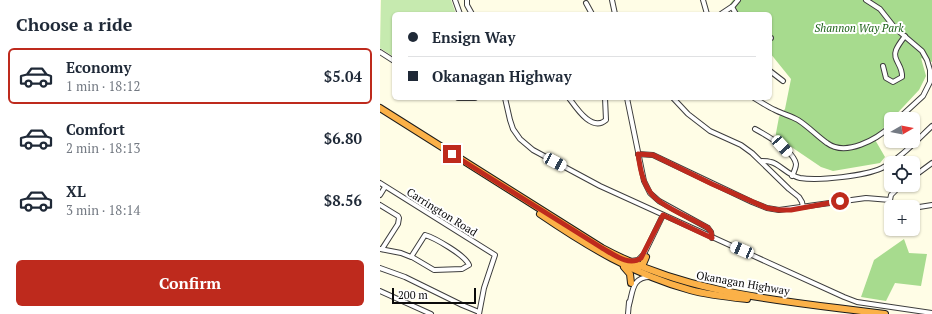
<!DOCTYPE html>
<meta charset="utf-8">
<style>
:root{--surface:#fff;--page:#f2f2f3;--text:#1f2937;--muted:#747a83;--line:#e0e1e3;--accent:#be2a1d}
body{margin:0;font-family:"PT Serif",serif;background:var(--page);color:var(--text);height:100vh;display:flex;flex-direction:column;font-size:15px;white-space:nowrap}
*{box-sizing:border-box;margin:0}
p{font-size:13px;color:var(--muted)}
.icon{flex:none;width:22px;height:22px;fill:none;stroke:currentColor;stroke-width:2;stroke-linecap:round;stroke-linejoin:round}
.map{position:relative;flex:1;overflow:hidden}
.sheet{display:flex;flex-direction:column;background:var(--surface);width:380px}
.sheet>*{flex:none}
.hud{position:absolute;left:12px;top:12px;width:380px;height:88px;border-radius:6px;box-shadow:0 1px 3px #0004;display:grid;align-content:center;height:88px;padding:0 16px;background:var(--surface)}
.needle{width:26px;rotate:81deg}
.fabs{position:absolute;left:504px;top:112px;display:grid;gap:8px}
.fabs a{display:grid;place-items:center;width:36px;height:36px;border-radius:6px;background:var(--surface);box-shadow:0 1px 3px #0004;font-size:20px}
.scale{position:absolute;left:12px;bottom:10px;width:84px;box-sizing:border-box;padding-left:4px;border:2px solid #0a0a0a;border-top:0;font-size:11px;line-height:14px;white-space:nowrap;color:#0a0a0a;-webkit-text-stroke:3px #fff;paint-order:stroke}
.end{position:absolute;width:18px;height:18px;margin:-9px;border:5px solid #be2a1d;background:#fff;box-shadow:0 0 0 2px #fff}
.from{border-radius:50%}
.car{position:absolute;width:12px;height:24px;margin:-12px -6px;border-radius:5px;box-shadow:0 0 3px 1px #0007;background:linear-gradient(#fff 24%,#345 0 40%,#fff 0 76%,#345 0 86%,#fff 0)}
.hud b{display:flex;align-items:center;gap:14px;height:38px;font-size:15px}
.hud b+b{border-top:1px solid var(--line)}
.hud i{width:10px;height:10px;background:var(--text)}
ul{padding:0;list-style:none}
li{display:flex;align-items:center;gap:12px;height:56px;margin:0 8px 6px;padding:0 8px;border:2px solid transparent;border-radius:6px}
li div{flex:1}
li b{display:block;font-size:15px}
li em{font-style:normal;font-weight:700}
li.current{border-color:var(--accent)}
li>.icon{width:36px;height:36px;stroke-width:1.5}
h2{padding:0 16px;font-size:18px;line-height:48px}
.cta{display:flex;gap:8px;margin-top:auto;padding:8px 16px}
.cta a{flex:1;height:46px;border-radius:6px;background:var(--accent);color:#fff;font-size:16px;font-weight:700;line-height:46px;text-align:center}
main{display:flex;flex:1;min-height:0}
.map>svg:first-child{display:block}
.green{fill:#c6eaaf}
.forest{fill:#a7db8e}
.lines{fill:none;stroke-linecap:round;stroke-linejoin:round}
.minor-casing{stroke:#3d3d3d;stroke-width:6}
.highway-casing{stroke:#1b1b1b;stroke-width:8}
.minor{stroke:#fff;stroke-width:4}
.highway{stroke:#fbb148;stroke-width:6}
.route{stroke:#be2a1d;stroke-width:5}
.labels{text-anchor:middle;stroke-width:4;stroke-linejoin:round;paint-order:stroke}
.park-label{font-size:11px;font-style:italic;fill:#1e6219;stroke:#fff}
.street-label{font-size:11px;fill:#0a0a0a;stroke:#fff}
</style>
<main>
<section class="sheet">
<h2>Choose a ride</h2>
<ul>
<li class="current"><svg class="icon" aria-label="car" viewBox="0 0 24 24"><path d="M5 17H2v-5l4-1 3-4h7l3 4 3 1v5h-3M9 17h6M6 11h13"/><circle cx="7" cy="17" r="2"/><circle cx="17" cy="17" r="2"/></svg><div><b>Economy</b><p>1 min · 18:12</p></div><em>$5.04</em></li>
<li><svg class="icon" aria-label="car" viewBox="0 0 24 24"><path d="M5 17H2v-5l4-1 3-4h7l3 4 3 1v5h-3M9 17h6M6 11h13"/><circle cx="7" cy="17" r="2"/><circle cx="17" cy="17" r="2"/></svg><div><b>Comfort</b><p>2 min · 18:13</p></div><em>$6.80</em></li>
<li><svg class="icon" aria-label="car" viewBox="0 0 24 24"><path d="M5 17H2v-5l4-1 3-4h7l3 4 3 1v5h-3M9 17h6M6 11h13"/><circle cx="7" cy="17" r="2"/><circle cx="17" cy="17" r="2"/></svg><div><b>XL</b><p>3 min · 18:14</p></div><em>$8.56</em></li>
</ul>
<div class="cta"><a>Confirm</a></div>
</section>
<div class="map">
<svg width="552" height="314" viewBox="0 0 552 314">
<rect width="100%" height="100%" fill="#fffde6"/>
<path class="green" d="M1,0h70l5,14h-62v43l-14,-9z"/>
<g class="forest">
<path d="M353,0h199v62l-11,-4 5,18 -7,14 -45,48 11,19 -5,6 -47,8 -12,-4 -31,-21 -12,-2 -2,-2v-9l3,-16 6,-8 6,-30 -21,-26v-39h-32l-8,-10z"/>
<path d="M524,239l5,14 18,1 -6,32 -26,-3 -9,18 -25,-4 13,-37z"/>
</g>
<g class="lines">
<g class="minor-casing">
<g id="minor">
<path d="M75,0l5,14"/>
<path d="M87,0v5l5,9"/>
<path d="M232,0l3,14"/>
<path d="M323,0l4,14"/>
<path d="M486,0l14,9 15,19 27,23 5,9 3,10v12l-7,14 -25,23"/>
<path d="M206,3l6,11"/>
<path d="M352,7l4,7"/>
<path d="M341,14l12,-8 5,-6"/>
<path d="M390,38h1"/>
<path d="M0,52l14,9"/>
<path d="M503,66l3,12 7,4 9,-5c1,-12 -10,-17 -6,-27 2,-5 6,-10 9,-14"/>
<path d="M390,71l13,10"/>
<path d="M78,98h17"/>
<path d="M125,98l5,22 3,9 7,10 13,11 67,36 244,111 13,5 75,11"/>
<path d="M189,98c8,11 23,34 37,22l-1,-22"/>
<path d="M247,98l17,83 6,12 9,8 49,27 3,4 1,6"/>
<path d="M293,98l15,16 22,17 31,14 11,8 37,36 10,8 3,5 1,5"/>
<path d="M374,98c7,4 14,9 21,12 8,4 16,6 23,10 11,7 19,16 29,23 19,14 50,-4 64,-17"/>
<path d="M375,129c11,6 39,22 41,35 0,4 -2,8 -4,12"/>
<path d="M258,154l15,1 99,47 15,6 12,2 87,-12 24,2"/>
<path d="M382,161c3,0 6,0 9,1 9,2 16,13 29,16 19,3 65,-2 82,-10 19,-10 35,-28 50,-42"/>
<path d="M533,177l19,-14"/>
<path d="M0,183l115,72 -11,33 -5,26"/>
<path d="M0,195l5,-8"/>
<path d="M510,200l1,-5 10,-10"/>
<path d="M510,200l2,6 5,1"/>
<path d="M0,205l18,11 1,2 -1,6 -16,25"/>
<path d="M533,208l19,-3"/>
<path d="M0,249l21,4 10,4 14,-22c10,3 40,20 44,30l-7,4 -28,1 -22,-13"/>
<path d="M251,261l7,-1 6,-6 19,-39"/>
<path d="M0,268l25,9 57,28 17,7"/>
<path d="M0,291l51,23"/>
<path d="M249,305c4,-14 3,-28 21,-28"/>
<path d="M248,314l1,-12"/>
</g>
</g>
<g class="highway-casing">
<g id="highway">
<path d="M0,108l222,140c89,48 185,53 283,66"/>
<path d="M160,214c47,32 95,61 150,76 18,5 38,7 57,9"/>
<path d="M244,267l6,7 1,9"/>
<path d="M257,267l6,-3 3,-7"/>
</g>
</g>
<use href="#minor" class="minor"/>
<use href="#highway" class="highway"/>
</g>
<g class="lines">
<path class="route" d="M72,154l150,94c11,6 27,19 39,10l22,-43 49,23 -1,-6 -3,-4c-15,-9 -49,-22 -58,-36 -8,-11 -10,-25 -12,-38l15,1 59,29 55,24 12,2h12l49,-9"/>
</g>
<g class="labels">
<g class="park-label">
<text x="479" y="32">Shannon Way Park</text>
</g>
<g class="street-label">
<text transform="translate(62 212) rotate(32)" y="4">Carrington Road</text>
<text transform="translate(363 283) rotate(10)" y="4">Okanagan Highway</text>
</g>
</g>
</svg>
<div class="fabs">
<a><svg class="needle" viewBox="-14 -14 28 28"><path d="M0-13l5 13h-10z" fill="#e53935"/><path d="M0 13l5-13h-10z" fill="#747a83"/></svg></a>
<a><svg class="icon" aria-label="locate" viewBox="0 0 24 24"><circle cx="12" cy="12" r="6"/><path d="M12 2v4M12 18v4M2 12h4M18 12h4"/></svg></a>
<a>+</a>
</div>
<div class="scale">200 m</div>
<i class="end from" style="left:460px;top:201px"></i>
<i class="end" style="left:72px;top:154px"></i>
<i class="car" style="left:402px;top:146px;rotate:138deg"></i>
<i class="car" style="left:175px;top:162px;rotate:118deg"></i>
<i class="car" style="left:362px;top:250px;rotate:293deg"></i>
<div class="hud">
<b><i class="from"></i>Ensign Way</b>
<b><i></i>Okanagan Highway</b>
</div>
</div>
</main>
